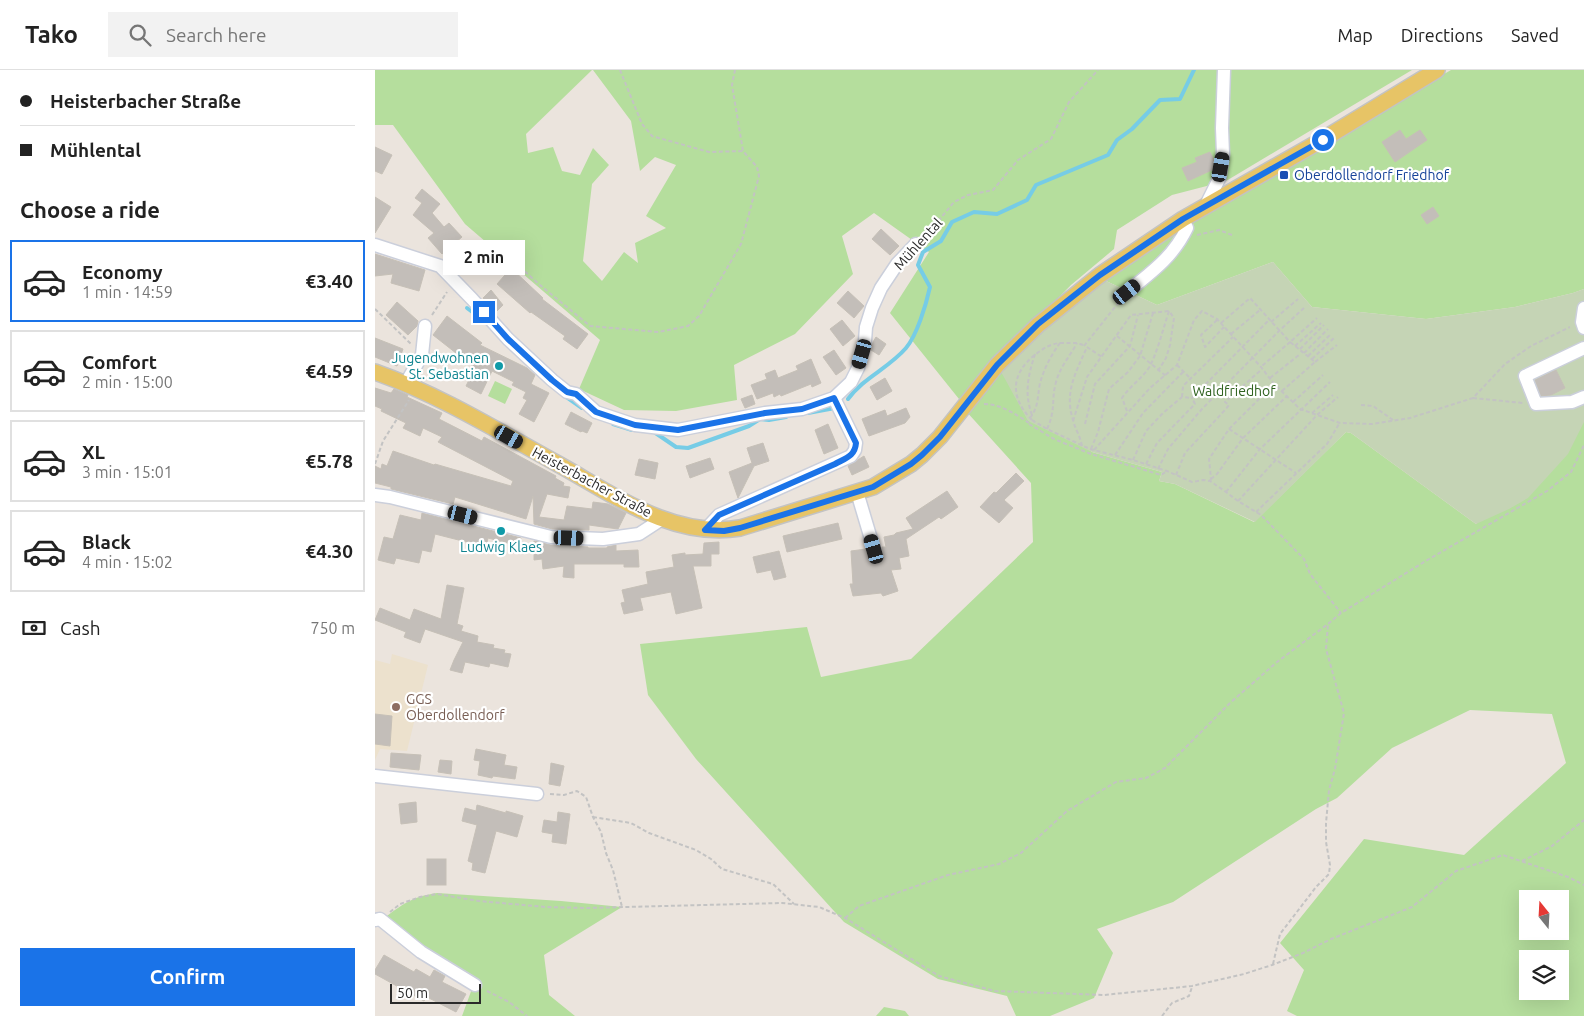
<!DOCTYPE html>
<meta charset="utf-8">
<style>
:root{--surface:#fff;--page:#f2f2f2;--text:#222;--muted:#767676;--line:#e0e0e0;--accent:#1a73e8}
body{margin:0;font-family:Ubuntu,sans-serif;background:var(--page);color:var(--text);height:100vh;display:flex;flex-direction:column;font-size:19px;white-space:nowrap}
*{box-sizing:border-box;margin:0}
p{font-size:16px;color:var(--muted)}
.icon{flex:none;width:28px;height:28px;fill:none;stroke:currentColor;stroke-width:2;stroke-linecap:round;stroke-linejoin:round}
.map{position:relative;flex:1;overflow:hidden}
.panel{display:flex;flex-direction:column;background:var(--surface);width:375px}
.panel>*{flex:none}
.top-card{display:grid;align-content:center;height:110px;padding:0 20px;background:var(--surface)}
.needle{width:32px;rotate:342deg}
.buttons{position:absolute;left:1144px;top:820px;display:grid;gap:10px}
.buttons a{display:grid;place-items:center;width:50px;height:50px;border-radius:0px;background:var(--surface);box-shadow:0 5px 20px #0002;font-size:25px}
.scale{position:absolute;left:15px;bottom:12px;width:91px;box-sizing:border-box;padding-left:5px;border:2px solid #2a2a2a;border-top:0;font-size:14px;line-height:18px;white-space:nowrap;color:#2a2a2a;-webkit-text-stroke:4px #fff;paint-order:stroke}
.end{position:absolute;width:22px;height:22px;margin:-11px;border:6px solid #1a73e8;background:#fff;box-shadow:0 0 0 2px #fff}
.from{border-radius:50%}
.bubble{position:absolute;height:35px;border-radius:0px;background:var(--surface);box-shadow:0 5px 20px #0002;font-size:16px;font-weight:700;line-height:35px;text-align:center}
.car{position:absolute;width:15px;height:30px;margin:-15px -8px;border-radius:6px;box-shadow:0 0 4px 1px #0007;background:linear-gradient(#222 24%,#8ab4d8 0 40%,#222 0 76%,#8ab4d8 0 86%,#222 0)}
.top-card b{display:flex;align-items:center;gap:18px;height:48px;font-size:19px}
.top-card b+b{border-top:1px solid var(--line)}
.top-card i{width:12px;height:12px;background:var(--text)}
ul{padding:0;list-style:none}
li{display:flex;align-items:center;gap:15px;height:82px;margin:0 10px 8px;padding:0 10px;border:2px solid var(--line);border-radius:0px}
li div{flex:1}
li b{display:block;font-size:19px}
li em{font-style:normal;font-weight:700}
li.active{border-color:var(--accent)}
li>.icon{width:45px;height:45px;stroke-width:1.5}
h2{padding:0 20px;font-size:22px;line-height:60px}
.pay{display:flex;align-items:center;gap:12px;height:55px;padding:0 20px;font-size:19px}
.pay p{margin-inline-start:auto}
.action{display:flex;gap:10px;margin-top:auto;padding:10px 20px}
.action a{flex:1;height:58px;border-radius:0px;background:var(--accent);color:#fff;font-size:20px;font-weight:700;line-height:58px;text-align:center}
header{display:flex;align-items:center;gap:30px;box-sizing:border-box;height:70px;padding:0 25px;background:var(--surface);border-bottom:1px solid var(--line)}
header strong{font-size:24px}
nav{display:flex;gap:28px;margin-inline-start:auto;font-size:18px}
.search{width:350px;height:45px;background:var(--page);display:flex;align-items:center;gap:12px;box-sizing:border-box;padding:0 18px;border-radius:0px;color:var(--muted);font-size:19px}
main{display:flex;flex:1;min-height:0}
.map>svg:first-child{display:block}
.education{fill:#ece1cd}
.green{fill:#b5de9d;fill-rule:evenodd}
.cemetery{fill:#c5d4b5}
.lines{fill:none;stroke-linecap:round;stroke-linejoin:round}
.stream{stroke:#76cce6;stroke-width:4}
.building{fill:#c3beb9;stroke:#c6c0b7}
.minor-casing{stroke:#cbcfdb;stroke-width:15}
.major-casing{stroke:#c3c3c3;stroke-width:18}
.path{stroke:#c3c3c3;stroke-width:2;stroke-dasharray:4 2.5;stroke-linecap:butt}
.minor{stroke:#fff;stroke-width:12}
.major{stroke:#e7c466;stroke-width:15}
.route{stroke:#1a73e8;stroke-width:6}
.transit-dot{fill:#1a4fb4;stroke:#fff;stroke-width:2}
.culture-dot{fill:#0f9aa8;stroke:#fff;stroke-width:2}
.education-dot{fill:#8d6e63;stroke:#fff;stroke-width:2}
.labels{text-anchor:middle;stroke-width:4.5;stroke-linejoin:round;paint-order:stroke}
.transit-label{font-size:14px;fill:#164399;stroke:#fff;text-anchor:start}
.street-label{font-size:14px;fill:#2a2a2a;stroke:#fff}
.culture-label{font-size:14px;fill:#0d838f;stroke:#fff;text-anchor:end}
.park-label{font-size:14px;fill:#2f621f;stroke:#fff}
.education-label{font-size:14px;fill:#785e54;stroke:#fff;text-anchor:start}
</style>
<header>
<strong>Tako</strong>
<div class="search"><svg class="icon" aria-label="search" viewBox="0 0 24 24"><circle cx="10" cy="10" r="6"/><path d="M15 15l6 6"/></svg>Search here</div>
<nav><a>Map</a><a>Directions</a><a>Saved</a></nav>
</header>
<main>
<section class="panel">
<div class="top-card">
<b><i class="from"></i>Heisterbacher Straße</b>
<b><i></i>Mühlental</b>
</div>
<h2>Choose a ride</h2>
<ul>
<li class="active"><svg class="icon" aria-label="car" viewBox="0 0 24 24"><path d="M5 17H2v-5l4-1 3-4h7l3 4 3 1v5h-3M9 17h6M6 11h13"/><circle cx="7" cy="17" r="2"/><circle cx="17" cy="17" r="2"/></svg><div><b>Economy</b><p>1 min · 14:59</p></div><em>€3.40</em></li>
<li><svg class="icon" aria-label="car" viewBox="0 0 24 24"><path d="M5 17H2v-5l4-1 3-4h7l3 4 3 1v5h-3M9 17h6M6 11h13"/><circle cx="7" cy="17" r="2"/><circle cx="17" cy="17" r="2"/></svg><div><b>Comfort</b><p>2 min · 15:00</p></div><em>€4.59</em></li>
<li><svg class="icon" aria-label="car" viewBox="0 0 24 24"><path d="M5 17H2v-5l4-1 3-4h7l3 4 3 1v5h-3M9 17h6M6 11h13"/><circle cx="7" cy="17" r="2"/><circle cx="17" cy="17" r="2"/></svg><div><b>XL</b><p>3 min · 15:01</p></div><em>€5.78</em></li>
<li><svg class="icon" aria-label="car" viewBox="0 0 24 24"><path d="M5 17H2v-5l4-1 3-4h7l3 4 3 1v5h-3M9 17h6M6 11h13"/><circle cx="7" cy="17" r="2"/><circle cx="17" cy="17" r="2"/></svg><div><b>Black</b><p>4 min · 15:02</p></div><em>€4.30</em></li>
</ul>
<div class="pay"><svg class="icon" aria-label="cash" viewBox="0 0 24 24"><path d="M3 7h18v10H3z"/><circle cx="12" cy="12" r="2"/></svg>Cash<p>750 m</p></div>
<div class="action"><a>Confirm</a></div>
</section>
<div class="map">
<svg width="1209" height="946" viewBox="0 0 1209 946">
<rect width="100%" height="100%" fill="#ebe4dd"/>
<path class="education" d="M17,584l36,11 -21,86 -27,-2 -5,11v-100l15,4z"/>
<g class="green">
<path d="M0,0h217l-66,64 2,19 25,-6 9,24 18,4 13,-27 16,17 -17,19 -9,77 19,20 22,-29 14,11 -3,-20 31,-15 -20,-12 30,-51 -21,-8 -15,14 -9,-50 -38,-51h819l-186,111 -54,14 -55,35 -3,19 -43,36 -112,114 -69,-86 39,-61 -55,-39 -32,23 11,38 -58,60 -61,31 3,35 -61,11 -52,-1 -45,-21 21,-49 -135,-116 -72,-99h-18z"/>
<path d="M1076,0h133v219l-11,4 -58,14 -89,12 -114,-12 -39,-45 -116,43 -53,-25 30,-25z"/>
<path d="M624,298l93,84 70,20 -3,9 16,3 79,38 92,-90 5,1 125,91 108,-103v595h-287l-10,-5 17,-41 -24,-27 84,-104 100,16 102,-92 -14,-49 -82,-4 -78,38 -55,50 -21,11 -143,93 -76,27 16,24 -19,45 -44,18h-34l-9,-20 -69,-17 -94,-57 -148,-163 -48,-64 -8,-51 167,-17 14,50 90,-18 122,-117 -2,-59 -66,-73zM1152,829h33v32h-33zM1152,889h33v32h-33z"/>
<path d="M120,311l17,8 -7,15 -17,-8z"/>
<path d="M62,823l124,8 61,6 -78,48 5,40 26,21h-113l11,-30 -90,-67c20,-15 28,-22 54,-26z"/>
<path d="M509,937l21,4 4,5h-33z"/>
</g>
<path class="cemetery" d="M898,192l39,45 114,12 89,-12 58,-14 11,-4v133l-16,32 -40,44 -19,11 -33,15 -125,-91 -5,-1 -91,90 -80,-38 -16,-3 3,-9 -70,-20 -64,-31 -29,-53 51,-48 54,-40 53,25z"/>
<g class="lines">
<g class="stream">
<path d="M92,238l16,12"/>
<path d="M190,326l17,12"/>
<path d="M473,329c15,-21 41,-31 58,-51 11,-13 20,-43 24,-61l-12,-22 5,-13 18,-11 11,-19 22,-10 23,2 30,-14 9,-15 72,-30 9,-15 15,-11 28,-29 20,-1 14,-29"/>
<path d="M433,343l27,-5"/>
<path d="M238,354l19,6"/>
<path d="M279,362l22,15 12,1 61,-22 11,-7 9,1 17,-3"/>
</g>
</g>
<g class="building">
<path d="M1025,60l6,9 14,-9 7,10 -32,22 -13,-20z"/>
<path d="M0,77l17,8 -10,19 -7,-3z"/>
<path d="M835,82l4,8 -2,10 -24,11 -6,-13 15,-6 -2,-4z"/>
<path d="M47,119l18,15 -8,9 12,14 5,-4 13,14 -20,17 -14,-16 6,-5 -21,-18 9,-12 -7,-5z"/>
<path d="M0,127l16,10 -16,26z"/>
<path d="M1058,137l6,9 -12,8 -6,-9z"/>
<path d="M506,159l18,17 -9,9 -18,-16z"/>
<path d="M106,177l16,9 -8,14 -16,-9z"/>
<path d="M0,184l50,16 -6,21 -28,-8 2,-9 -18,2z"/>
<path d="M136,198l32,30 -1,1 46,35 -11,15 -14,-10 2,-3 -34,-24 -1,1 -33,-29z"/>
<path d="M116,220l12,15 -7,7 -13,-14z"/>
<path d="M473,221l16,15 -10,12 -17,-15z"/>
<path d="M22,232l21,19 -1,5 -9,9 -22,-20z"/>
<path d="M72,246l35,27 -2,2 47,23 8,7 -4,9 18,9 -15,29 -15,-8 8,-14 -4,-2 3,-6 -14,-7 2,-3 -22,-11 -11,23 -15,-8 9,-18 -42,-33z"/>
<path d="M467,250l13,16 -12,10 -13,-17z"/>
<path d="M501,267l10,7 -7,11 -8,-5 2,-8z"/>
<path d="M0,268l28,11 -6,17 -22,-9z"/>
<path d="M459,280l12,18 -10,7 -13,-18z"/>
<path d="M436,289l10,24 -9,4 -1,-3 -30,12 -1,-2 -6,3 -1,-4 -16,6 -6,-14 16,-6 -2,-5 10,-4 3,8 20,-8 -2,-4z"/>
<path d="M1181,300l9,18 -14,7 -10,1 -6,-16z"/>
<path d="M510,308l7,13 -15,9 -7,-13z"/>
<path d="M0,318l16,5 3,-4 14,6 -1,2 35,16 -3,6 43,22 2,-4 72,39 -1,2 9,5 -1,3 7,1 -2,11 -21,-4 -8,23 25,3 3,-14 25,3 1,-7 15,2 18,9 -8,16 -29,-4v5l-37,-1 -18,-5 -1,-28 -7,23 -71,-22 -2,7 -62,-15v-2l-16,-4v-17l6,3 1,-5 5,2 6,-15 41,14 1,-1 76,22 2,-5 -75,-39 4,-5 -19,-9 -3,8 -17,-8 3,-5 -25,-12 1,-2 -7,-3z"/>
<path d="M377,325l3,9 -10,4 -4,-9z"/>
<path d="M531,338l4,9 -5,6 -36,13 -7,-17 23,-9 2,6z"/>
<path d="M196,342l21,11 -5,10 -5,-2 -1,1 -16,-8z"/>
<path d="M453,354l10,24 -14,6 -9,-24z"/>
<path d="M388,373l6,18 -15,5 -16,32 -9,-26 23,-9 -5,-15z"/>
<path d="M489,386l5,11 -17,8 -4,-9z"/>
<path d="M335,388l4,11 -24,9 -4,-12z"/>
<path d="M264,389l19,4 -3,16 -20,-4z"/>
<path d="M641,403l8,8 -20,19 9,8 -14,15 -19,-16 14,-15 2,1z"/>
<path d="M572,421l11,16 -17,12 -2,-2 -33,22 3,17 -10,2 2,11 -10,1 7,21 -15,5 -2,-3 -28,3 -3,-12h3l-2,-33 15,-2 2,6 4,2 8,-2 2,-8h4l-2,-10 10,-2 2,-2 17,-4 -7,-11z"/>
<path d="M47,443l99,25 -2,8 -31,-8 -2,9 -51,-13 -4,18 -9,-2 -3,13 -23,-5 -2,6 -16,-4 6,-23 9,2 7,-24 21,5z"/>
<path d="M463,453l4,16 -55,13 -4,-16z"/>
<path d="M159,471l17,4 37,2v1h19v-1l9,-2v6l22,-1 1,17h-15v-3h-50v14l-11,-1 1,-11 -21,3 -1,-10 -8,1z"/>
<path d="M344,472v12h-8v12h-18l9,42 -26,6 -5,-22 -31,6 3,12 -19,4 -3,-11 4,-1 -3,-12 26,-6 -2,-12 28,-5 -2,-12 13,-2v2l18,-1 1,-11z"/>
<path d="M404,481l7,26 -12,3 -3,-10 -14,3 -4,-16z"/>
<path d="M72,515l17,3 -7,36 6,2 -2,5 17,5 -1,6 17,3 -1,3 12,2 -1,3 7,1 -3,13 -18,-4 -1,4 -24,-5 -3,11 -12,-3 4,-10 9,-18 -38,-13 -5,14 -16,-6 2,-5 -31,-12 5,-12 30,12 4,-11 27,10z"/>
<path d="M0,644l17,2 -2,30 -15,-2z"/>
<path d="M101,679l30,6 -2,10 13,2 -2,12 -22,-3 -1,2 -14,-3 2,-14 -6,-1z"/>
<path d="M16,683l30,2 -2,15 -29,-3z"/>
<path d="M65,690l12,1 -1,13 -13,-2z"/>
<path d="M176,693l13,3 -4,20 -11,-2z"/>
<path d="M41,732l1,20 -16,2 -2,-20z"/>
<path d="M102,735l29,8v-2l17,5 -6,21 -21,-6 -11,42 -13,-3 1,-7 -5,-2 9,-36 -15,-4 3,-13 11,3z"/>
<path d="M183,742l12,2 -4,30 -14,-2 1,-8 -11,-2 2,-12 13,2z"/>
<rect x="52" y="789" width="19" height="26"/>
<path d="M9,885l30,17 2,-3 14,8 4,-7 11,6 -3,6 24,12 -10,18 -29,-15 -3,4 -49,-27v-4z"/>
</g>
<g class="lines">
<g class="minor-casing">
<g id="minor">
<path d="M831,135l13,-26 4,-25 -1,-26 2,-58"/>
<path d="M0,175l65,21 32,33 36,40 44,41 15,12 9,2 20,18 39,13 43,5 87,-17 37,-4 32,-11 17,-16 7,-14 7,-27 1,-14 6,-19 9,-20 16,-24 19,-20"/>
<path d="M752,222c25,-20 46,-35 60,-64l-4,-9"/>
<path d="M1209,238l-2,14 2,6"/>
<path d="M1209,278l-59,28 11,28 36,-2 12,-5"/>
<path d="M31,313l16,-28 3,-29"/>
<path d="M482,422l17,57"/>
<path d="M0,425l15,2 161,40 52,2 36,-5 23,-15"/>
<path d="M330,460l14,-15 132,-59 4,-6 1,-7 -22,-45"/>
<path d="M0,706l162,18"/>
<path d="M0,850l5,-1 41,33 54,33"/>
</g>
</g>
<g class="major-casing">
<path id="major" d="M0,302c65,23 123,59 183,92 56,31 115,75 182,64l133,-41 38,-23 11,-9 18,-18 57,-72 41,-40 62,-50 83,-56 139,-79 115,-70"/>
</g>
<g class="path">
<path d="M245,0l22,54 10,12 57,16 34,-1"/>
<path d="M822,165l22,-5 13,5"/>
<path d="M551,166l28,-34 14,-7 25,-5 25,-30 33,-21 18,-37 29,-32"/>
<path d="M75,188l13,-11 14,-6 16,2 47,42 50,41 68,6 30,-6 11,-10 42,-72 18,-68 -2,-9 -14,-16 -11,-66 3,-15"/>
<path d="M0,239l36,35"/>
<path d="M57,245l15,-23"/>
<path d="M842,250l-16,15 4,12 19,-20"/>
<path d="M896,252l27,-23"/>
<path d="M846,253l29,-25 40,44 -28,24"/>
<path d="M856,264l29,-24"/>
<path d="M742,266l49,40"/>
<path d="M685,273h17l6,2"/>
<path d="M709,276l35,-44"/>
<path d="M920,276l26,-23"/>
<path d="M712,277l15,10"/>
<path d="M925,279l24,-24"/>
<path d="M929,283l24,-24"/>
<path d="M933,286l23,-22"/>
<path d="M937,289l22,-21"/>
<path d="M940,292l22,-17"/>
<path d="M802,295l14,14"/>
<path d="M783,301l8,-13 4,-13 4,-27 -5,-7"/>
<path d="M895,308l29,-23"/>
<path d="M907,321l33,-29 -25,-20 27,-24"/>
<path d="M807,327l1,-11 50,-49"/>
<path d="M1098,328l50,5"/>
<path d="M918,332l30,-27"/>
<path d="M609,334c17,0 33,11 45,19"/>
<path d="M986,335l12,1 20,14"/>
<path d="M752,341l-5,-13c8,-12 20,-19 28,-32 7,-13 14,-40 19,-55"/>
<path d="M937,343l21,-18"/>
<path d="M657,345c-8,-22 -4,-39 3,-61"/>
<path d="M655,348c9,-12 7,-20 10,-35 4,-14 11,-28 20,-40 -10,1 -16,5 -24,11 -25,19 -27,43 -4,66l-2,1"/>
<path d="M657,350l15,9 43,20 43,11 34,11 25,11 11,-2 7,1 16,11 12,9 23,14 43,44 6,15 31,39"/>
<path d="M698,351l14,-44 44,-62 38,-4"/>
<path d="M654,354l25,15 37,15 70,21 6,-4"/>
<path d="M710,354l10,-40 35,-38 8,-31"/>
<path d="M672,359c9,-19 4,-29 9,-47 4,-15 14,-26 21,-39"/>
<path d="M854,359l67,44"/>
<path d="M707,376c-2,-11 -7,-17 -9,-26 -9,-28 3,-48 14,-73"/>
<path d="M716,379l7,-17 11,-43 19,-17 12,-16 13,-43"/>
<path d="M719,380l56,-62 27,-23 17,-45 8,-9 15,8 44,48 13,17 26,25 40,14 32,1 38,-6 63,-20 32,-34 26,-18 39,-19"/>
<path d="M740,385l28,-42 40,-41"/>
<path d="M758,390l13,-29 17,-18 19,-16 10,1"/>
<path d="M0,394l8,-23 26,-41"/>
<path d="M771,394l11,-21 38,-39 -3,-6 77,-78"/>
<path d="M783,399l10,-20 34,-40 77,-78 26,-24"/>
<path d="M801,405l9,-22 40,-43 4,-5 -4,-3 37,-33"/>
<path d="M836,409l6,-5 26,-36 44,-42"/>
<path d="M835,411l1,-2 -2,-20 20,-30 45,-45"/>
<path d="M851,422l34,-43 70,-67"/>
<path d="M863,431l79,-86 21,-18"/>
<path d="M881,442l71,-68 12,-20"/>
<path d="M175,724l14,1 13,-4 9,6 7,20 8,15 5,21 7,17 9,37"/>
<path d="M218,747l38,6 18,10 47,17 15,9 11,10 51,15 21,20"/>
<path d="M1147,791l30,-15 32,-26"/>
<path d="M15,842l10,-8 20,-7 17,-3 42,7 67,6 42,1 194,-5 37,4 26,11 94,58 56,15 109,4 88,-9 52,-12 28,-9 31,-12 28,-14 81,-32 44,-36 47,-16 65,22 16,8"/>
<path d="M470,848l14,-12 89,-31 51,-11 22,-11 46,-42 49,-29 30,-4 19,-10 65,-65 47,-41 51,-38 13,-11 88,-54 118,-68 24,-19 13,-27"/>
<path d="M898,894l7,-30 36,-47 13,-13 1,-9 -4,-23v-19l3,-33 6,-21 9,-56 -18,-64 2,-25"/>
<path d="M112,921l22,11 18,14"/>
<path d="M787,946l10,-13 17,-7 3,-9"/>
</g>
<use href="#minor" class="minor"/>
<use href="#major" class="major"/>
</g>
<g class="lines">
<path class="route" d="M109,242l24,27 44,41 15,12 9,2 20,18 39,13 43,5 87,-17 37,-4 32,-11 22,45c-1,13 -10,15 -21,21l-116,51 -14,15 19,1 16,-3 133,-41 38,-23 11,-9 18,-18 57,-72 41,-41 62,-49 83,-56 140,-79"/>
</g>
<rect class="transit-dot" x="904" y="100" width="10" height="10" rx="2.5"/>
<g class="culture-dot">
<circle cx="124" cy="296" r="5"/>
<circle cx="126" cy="461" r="5"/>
</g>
<circle class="education-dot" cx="21" cy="637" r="5"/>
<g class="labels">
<g class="transit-label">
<text x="919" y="110">Oberdollendorf Friedhof</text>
</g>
<g class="street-label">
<text transform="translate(543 174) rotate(-48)" y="5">Mühlental</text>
<text transform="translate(217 412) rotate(28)" y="5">Heisterbacher Straße</text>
</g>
<g class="culture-label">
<text x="114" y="293">Jugendwohnen<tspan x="114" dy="16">St. Sebastian</tspan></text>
<text x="126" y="482" text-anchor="middle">Ludwig Klaes</text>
</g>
<g class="park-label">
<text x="859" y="326">Waldfriedhof</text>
</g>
<g class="education-label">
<text x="31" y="634">GGS<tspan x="31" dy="16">Oberdollendorf</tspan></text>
</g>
</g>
</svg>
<div class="buttons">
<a><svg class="needle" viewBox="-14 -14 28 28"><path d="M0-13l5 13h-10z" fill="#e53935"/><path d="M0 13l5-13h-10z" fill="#767676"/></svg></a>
<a><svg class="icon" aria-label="layers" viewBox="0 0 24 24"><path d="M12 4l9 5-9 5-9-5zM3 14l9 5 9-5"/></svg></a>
</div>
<div class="scale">50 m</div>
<i class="end from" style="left:948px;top:70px"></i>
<i class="end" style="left:109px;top:242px"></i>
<div class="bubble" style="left:68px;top:170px;width:82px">2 min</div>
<i class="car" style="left:846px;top:97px;rotate:10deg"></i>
<i class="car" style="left:752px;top:222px;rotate:52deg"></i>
<i class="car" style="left:487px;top:284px;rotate:196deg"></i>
<i class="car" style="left:134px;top:367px;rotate:120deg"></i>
<i class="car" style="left:88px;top:445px;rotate:104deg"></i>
<i class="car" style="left:194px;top:468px;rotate:92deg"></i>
<i class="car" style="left:499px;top:479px;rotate:344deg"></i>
</div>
</main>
